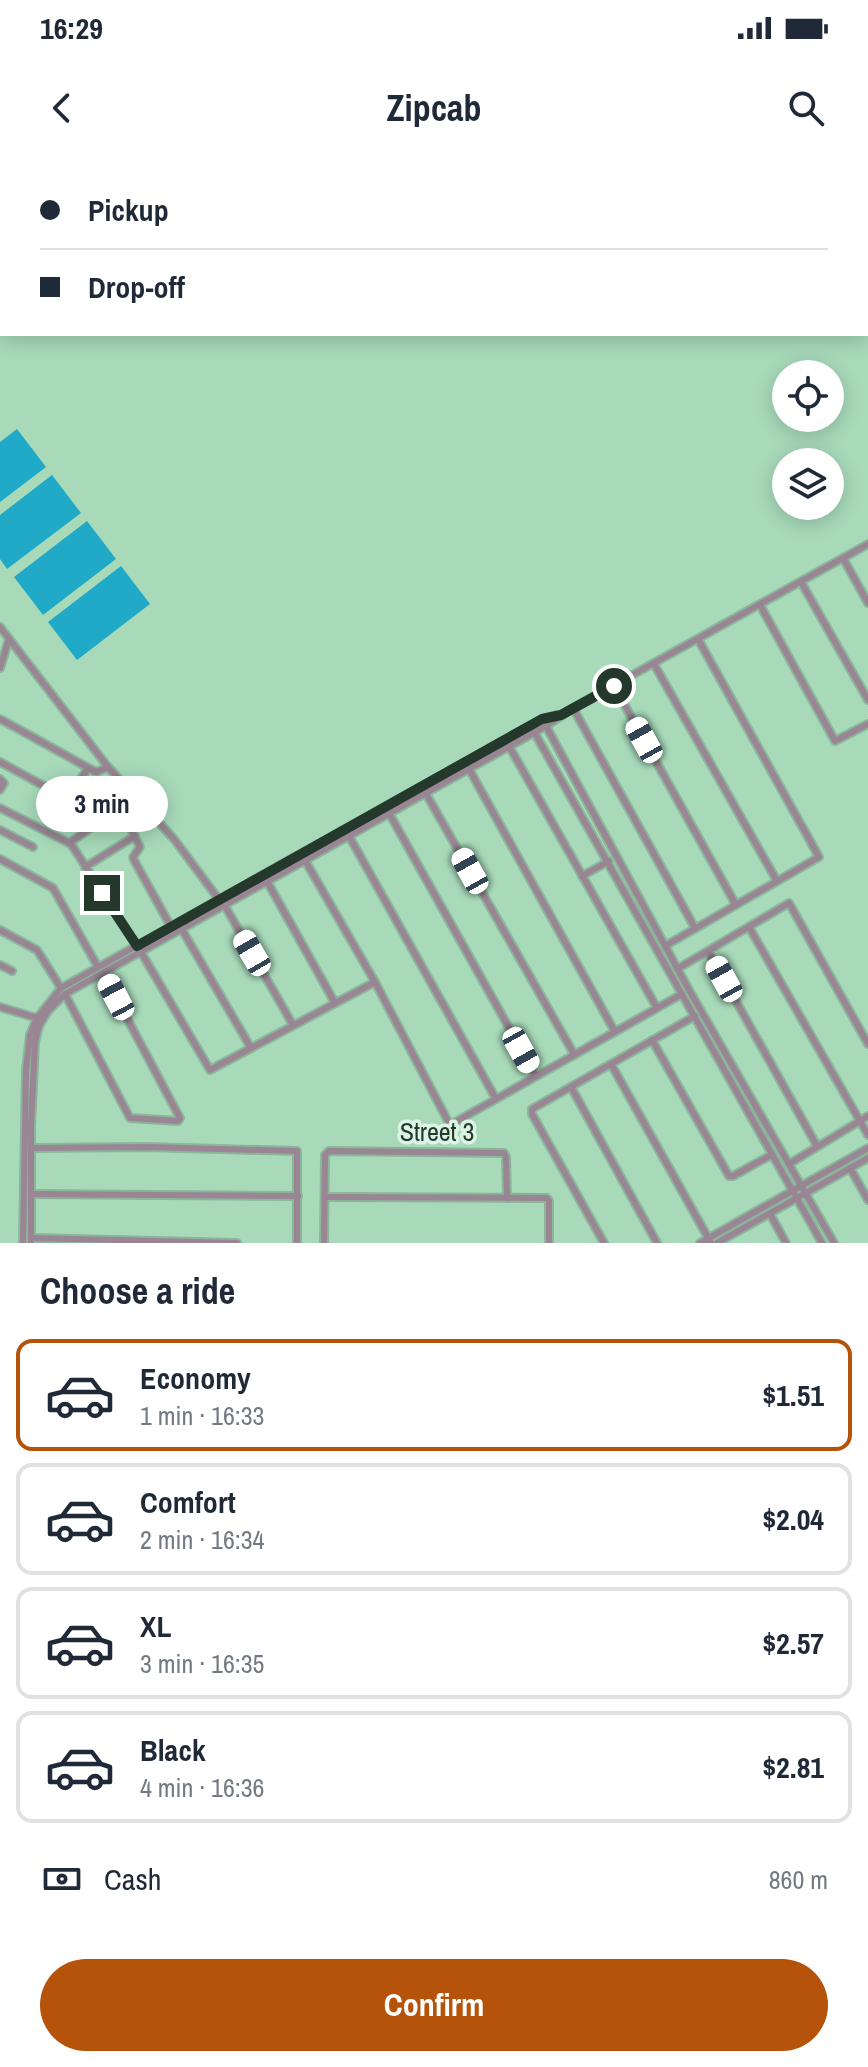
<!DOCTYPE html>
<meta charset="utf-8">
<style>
:root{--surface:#fff;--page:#f6f6f7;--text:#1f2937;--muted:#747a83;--line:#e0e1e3;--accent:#b45309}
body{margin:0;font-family:"Archivo Narrow",sans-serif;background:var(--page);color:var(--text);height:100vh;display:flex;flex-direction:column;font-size:30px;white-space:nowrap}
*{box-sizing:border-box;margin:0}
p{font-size:26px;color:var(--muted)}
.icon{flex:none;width:44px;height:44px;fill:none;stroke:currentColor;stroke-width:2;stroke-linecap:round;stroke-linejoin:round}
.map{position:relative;height:1083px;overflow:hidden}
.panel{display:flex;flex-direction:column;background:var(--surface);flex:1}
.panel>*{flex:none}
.top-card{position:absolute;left:0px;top:0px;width:868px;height:176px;box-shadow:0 4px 20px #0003;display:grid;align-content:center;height:176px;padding:0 40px;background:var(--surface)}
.buttons{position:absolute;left:772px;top:200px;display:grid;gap:16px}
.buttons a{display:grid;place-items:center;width:72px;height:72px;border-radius:50%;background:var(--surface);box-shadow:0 4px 20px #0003;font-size:40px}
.end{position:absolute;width:36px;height:36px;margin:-18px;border:10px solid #24382c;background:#fff;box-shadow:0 0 0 4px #fff}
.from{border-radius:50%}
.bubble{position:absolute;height:56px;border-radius:28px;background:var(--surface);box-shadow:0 4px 20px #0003;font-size:26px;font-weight:700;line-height:56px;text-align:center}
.car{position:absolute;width:24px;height:48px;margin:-24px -12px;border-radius:10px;box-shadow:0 0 6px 2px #0007;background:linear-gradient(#fff 24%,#345 0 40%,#fff 0 76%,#345 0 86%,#fff 0)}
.top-card b{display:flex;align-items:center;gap:28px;height:76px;font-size:30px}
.top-card b+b{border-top:2px solid var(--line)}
.top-card i{width:20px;height:20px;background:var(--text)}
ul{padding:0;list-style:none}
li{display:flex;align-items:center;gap:24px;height:112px;margin:0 16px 12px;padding:0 24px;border:4px solid var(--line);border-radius:16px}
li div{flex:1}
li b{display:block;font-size:30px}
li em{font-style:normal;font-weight:700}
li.selected{border-color:var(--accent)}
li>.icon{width:72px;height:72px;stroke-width:1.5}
h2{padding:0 40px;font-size:36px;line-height:96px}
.pay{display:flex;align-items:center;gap:20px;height:88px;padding:0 40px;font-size:30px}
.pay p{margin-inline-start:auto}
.primary-button{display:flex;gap:16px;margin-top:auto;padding:16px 40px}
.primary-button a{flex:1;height:92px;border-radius:48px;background:var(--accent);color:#fff;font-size:32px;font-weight:700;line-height:92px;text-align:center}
.status{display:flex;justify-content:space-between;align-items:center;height:56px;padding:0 40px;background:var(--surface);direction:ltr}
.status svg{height:22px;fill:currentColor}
header{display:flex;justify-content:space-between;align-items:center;height:104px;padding:0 40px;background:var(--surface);font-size:36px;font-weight:700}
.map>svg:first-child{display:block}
.water{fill:#21aac7}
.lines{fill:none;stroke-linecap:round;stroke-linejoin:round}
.minor-casing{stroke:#8bb69b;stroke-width:10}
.minor{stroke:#998593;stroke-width:6}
.route{stroke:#24382c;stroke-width:10}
.labels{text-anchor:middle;stroke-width:7;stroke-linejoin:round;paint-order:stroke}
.street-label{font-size:26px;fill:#24382c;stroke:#dbf4e4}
</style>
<div class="status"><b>16:29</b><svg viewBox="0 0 49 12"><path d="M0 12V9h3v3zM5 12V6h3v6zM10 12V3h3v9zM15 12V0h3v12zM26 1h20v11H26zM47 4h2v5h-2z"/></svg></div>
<header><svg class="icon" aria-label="back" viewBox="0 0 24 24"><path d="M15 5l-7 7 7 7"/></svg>Zipcab<svg class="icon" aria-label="search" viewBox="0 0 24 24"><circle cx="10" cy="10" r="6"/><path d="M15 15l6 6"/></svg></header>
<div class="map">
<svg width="868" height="1083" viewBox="0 0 868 1083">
<rect width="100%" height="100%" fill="#a8daba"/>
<g class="water">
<path d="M17,269l29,38 -46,35v-60z"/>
<path d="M52,315l29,38 -74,56 -7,-10v-44z"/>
<path d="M87,361l29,38 -73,56 -29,-38z"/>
<path d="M121,406l29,38 -73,56 -29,-38z"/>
</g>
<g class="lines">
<g class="minor-casing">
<g id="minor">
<path d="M843,398l25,45"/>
<path d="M801,422l67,118"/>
<path d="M760,445l75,136 33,-17"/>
<path d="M0,467l108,140 66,72 46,62"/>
<path d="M654,504l123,217"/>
<path d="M0,508l9,-29"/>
<path d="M614,526l122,219"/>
<path d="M573,548l122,220"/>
<path d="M0,559l96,53 12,-5"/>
<path d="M546,566l143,264 145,253"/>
<path d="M533,570l289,513"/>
<path d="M509,586l148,262"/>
<path d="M0,602l68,37 20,-31"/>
<path d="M469,609l146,263"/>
<path d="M0,619l4,4 -4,7"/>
<path d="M112,631l28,56 -7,10 1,3 37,67"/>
<path d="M425,632l149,262"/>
<path d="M0,648l71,36 66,102"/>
<path d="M389,653l147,263"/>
<path d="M0,670l33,17"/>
<path d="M349,676l147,263"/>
<path d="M69,683l35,-24"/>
<path d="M0,699l53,29 45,79"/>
<path d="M306,702l69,120 75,143 232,-131"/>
<path d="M85,707l50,-31"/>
<path d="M582,716l27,-15"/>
<path d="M268,723l67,120"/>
<path d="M225,746l68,119"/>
<path d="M749,767l119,208"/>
<path d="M181,768l70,120"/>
<path d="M0,770l37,20 24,38"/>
<path d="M665,786l154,-89 -121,-218"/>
<path d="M708,791l109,195"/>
<path d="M141,792l69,118 165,-88"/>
<path d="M0,805l12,6"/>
<path d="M677,809l112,-66 79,141"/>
<path d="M65,834l65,124 48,3 2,-3 -77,-145"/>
<path d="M0,847l37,11"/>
<path d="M652,880l77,136h4l38,-21"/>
<path d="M611,904l100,179"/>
<path d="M571,927l86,156"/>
<path d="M31,988l115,-1 151,4v92"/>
<path d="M789,1004l79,-48"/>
<path d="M850,1008l18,32"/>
<path d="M31,1034l267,2"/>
<path d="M325,1037l222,1 2,3v42"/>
<path d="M770,1054l16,29"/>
<path d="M31,1078l206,5"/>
<path d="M23,1083l3,-173 4,-35 7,-17 24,-30 481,-269 15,-4"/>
<path d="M31,1083v-117l4,-84 4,-16 9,-15 17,-17 481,-268 27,-18 295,-164"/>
<path d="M324,1083l1,-88 4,-4 175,2 2,4 1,41"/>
<path d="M604,1083l-72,-129v-5l163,-93"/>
<path d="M700,1083l168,-95"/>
<path d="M717,1083l151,-85"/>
</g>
</g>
<use href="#minor" class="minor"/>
</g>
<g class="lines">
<path class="route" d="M102,733l35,53 405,-227 19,-4 53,-29"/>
</g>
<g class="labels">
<g class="street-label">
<text x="437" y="981">Street 3</text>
</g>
</g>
</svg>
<div class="buttons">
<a><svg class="icon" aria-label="locate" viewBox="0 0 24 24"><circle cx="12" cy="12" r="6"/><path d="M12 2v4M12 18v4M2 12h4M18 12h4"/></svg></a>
<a><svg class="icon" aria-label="layers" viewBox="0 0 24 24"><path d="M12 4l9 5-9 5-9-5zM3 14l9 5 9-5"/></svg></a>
</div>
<i class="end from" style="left:614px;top:526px"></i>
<i class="end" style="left:102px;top:733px"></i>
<div class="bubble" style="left:36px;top:616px;width:132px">3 min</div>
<i class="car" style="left:644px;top:580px;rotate:331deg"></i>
<i class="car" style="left:470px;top:711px;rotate:331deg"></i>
<i class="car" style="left:252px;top:793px;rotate:330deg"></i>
<i class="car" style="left:724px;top:819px;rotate:331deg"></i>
<i class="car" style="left:116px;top:837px;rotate:332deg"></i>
<i class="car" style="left:521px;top:890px;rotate:151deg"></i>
<div class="top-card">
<b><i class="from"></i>Pickup</b>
<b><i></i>Drop-off</b>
</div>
</div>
<section class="panel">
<h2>Choose a ride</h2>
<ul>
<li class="selected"><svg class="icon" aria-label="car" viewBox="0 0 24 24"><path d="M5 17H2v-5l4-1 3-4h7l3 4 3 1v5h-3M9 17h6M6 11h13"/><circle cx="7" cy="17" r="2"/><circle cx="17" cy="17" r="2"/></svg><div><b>Economy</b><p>1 min · 16:33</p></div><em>$1.51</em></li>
<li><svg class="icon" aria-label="car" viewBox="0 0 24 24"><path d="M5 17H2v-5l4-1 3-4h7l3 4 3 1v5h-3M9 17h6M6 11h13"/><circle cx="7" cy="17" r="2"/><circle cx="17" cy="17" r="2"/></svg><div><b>Comfort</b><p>2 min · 16:34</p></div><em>$2.04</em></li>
<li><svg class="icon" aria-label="car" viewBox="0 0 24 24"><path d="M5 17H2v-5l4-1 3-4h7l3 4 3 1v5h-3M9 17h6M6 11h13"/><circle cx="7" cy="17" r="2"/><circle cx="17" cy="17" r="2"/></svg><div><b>XL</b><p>3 min · 16:35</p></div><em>$2.57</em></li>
<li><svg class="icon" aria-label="car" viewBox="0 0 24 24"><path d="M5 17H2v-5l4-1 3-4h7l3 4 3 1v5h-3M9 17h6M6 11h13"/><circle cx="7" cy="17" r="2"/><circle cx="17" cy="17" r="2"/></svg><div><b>Black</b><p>4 min · 16:36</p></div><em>$2.81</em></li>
</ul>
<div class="pay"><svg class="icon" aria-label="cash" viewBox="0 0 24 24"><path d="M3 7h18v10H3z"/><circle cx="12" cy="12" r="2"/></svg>Cash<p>860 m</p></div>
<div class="primary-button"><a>Confirm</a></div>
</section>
